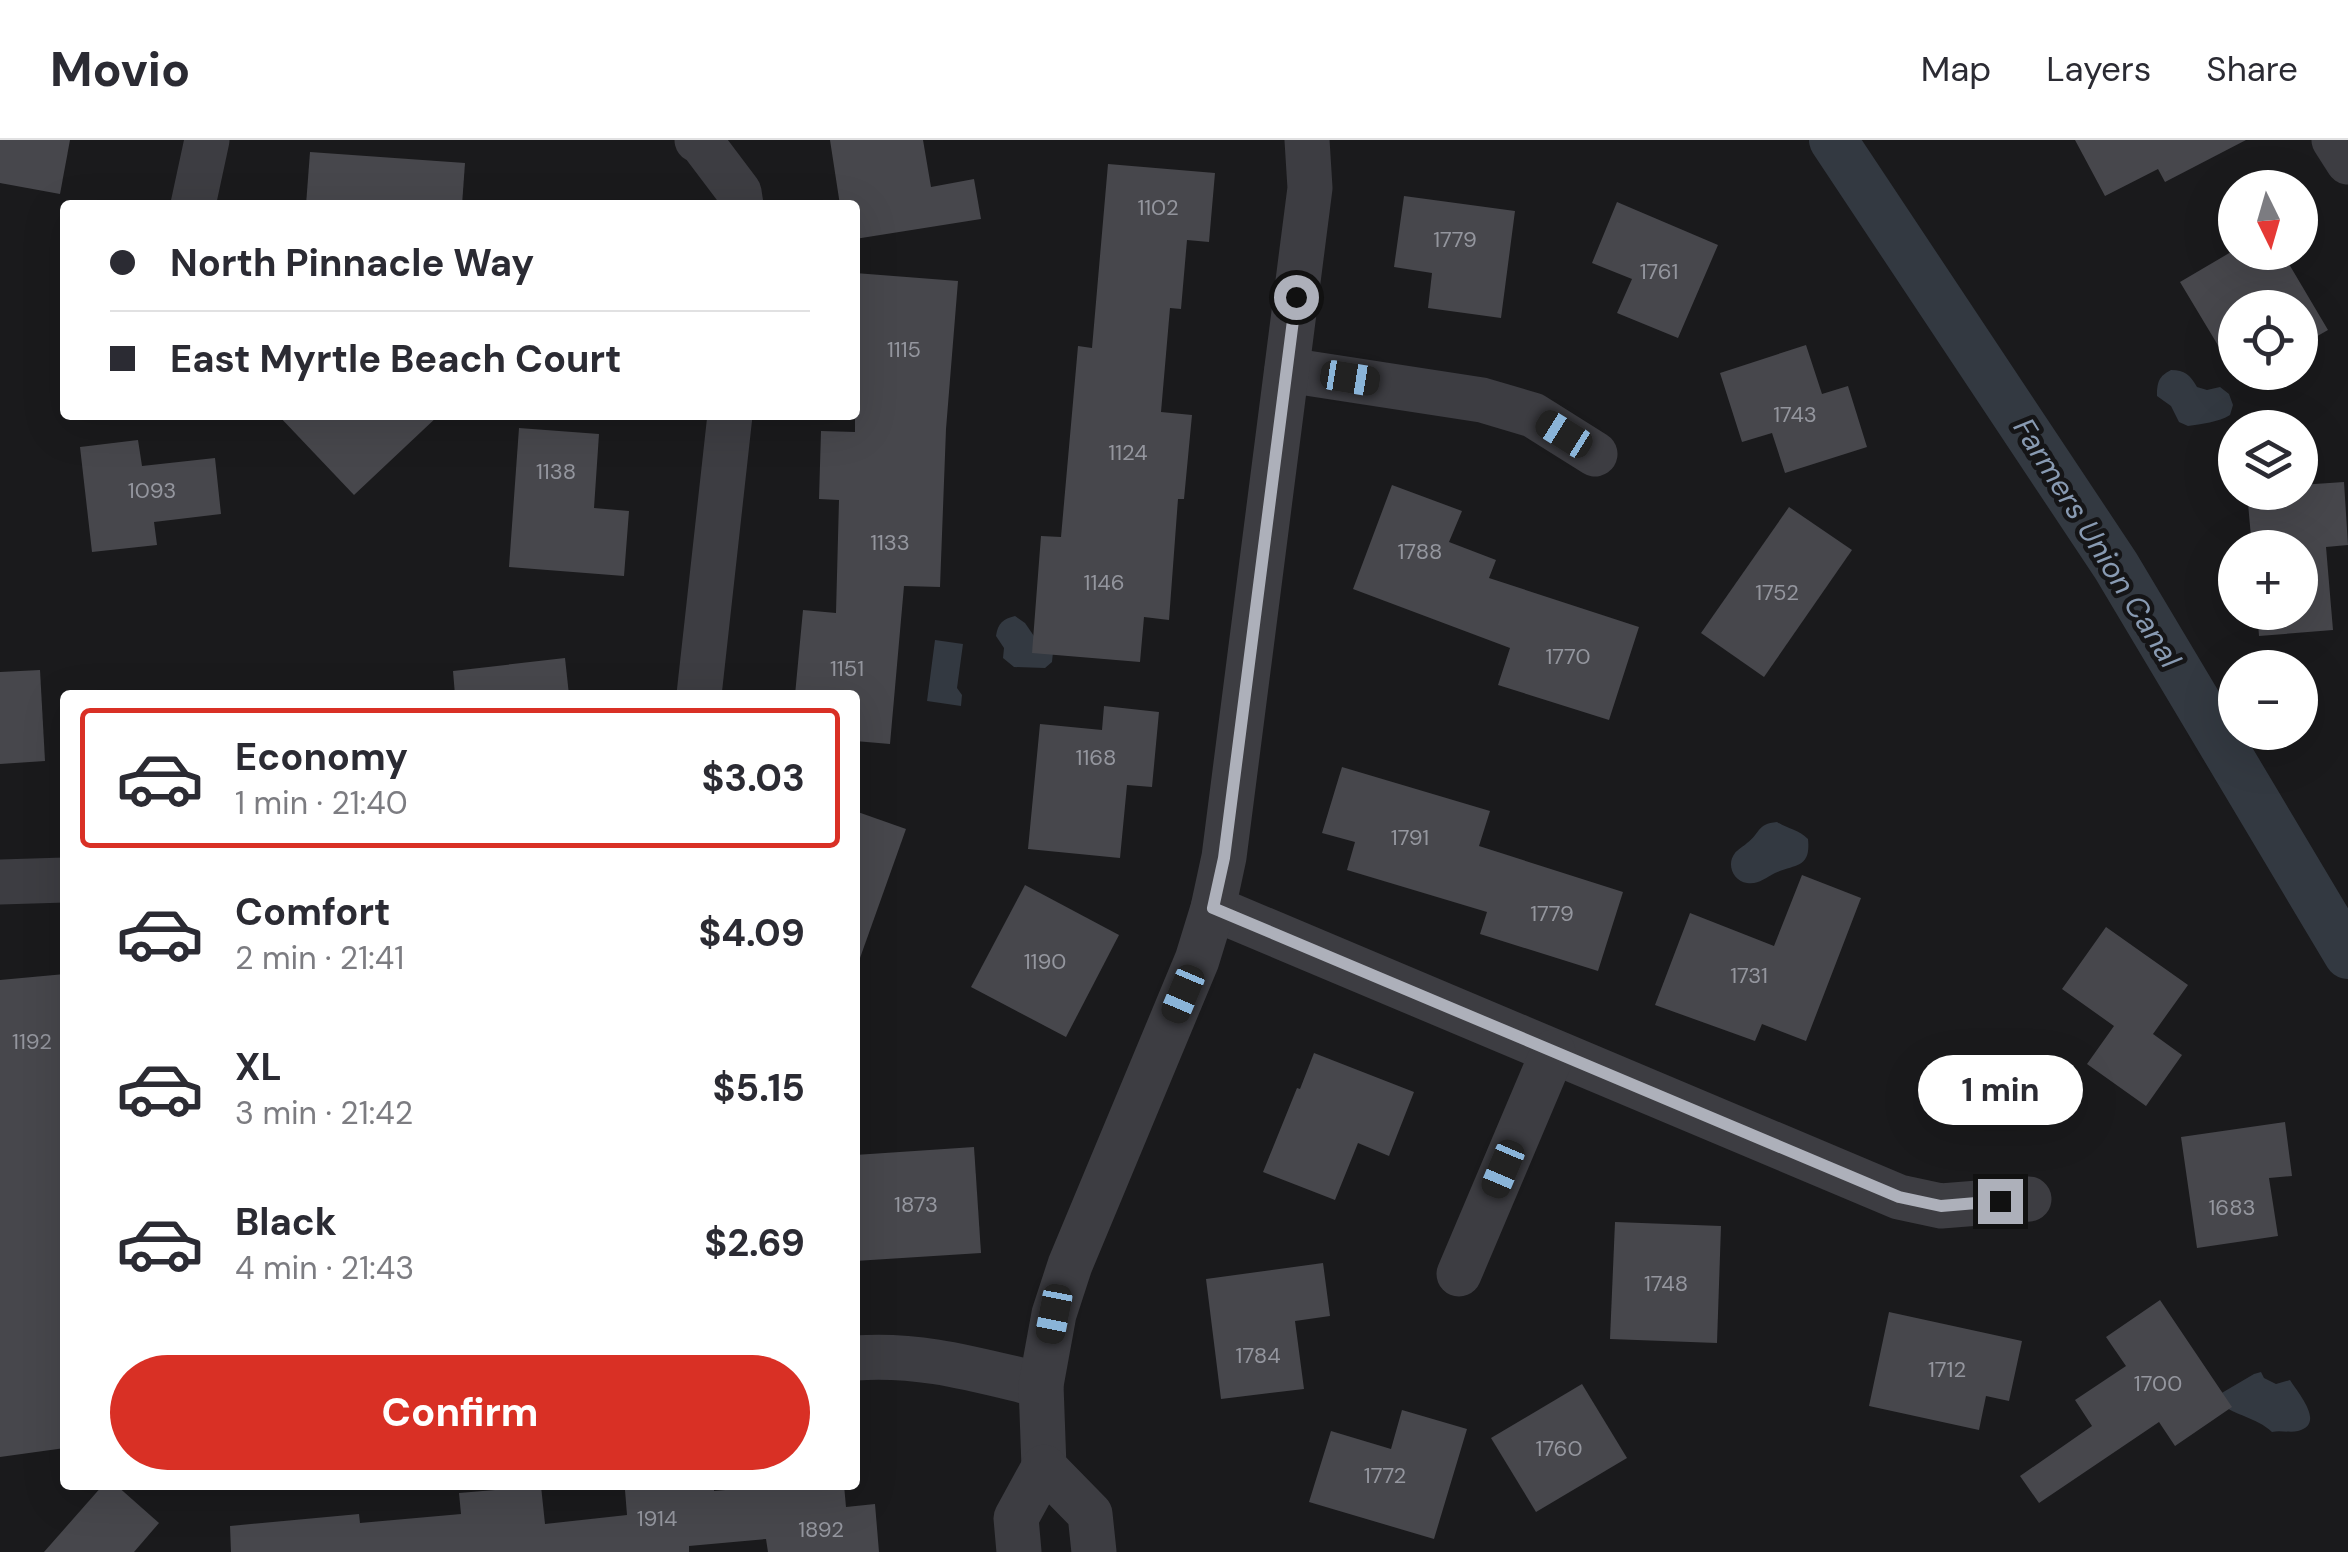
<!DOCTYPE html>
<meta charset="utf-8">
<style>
:root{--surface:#fff;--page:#f2f2f3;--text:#2b2b33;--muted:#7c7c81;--line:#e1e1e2;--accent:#d93025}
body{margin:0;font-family:"DM Sans",sans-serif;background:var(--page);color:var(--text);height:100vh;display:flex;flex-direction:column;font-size:38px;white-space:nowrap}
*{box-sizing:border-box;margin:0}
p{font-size:32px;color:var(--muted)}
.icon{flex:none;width:55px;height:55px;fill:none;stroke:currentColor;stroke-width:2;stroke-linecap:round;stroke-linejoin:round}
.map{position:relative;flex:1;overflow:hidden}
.drawer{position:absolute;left:60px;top:550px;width:800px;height:800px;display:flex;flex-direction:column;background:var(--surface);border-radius:10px;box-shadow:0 10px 40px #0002}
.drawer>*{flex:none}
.banner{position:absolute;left:60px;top:60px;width:800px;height:220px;border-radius:10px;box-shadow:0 10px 40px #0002;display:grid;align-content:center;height:220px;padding:0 50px;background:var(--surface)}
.needle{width:65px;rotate:175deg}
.buttons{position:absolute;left:2218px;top:30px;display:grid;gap:20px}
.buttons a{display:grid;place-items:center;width:100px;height:100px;border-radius:50%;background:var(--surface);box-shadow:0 10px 40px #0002;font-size:50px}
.end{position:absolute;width:45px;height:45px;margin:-22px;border:12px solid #adb0ba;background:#111;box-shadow:0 0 0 5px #111}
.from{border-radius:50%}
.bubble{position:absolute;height:70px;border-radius:35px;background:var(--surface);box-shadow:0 10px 40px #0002;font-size:32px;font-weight:700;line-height:70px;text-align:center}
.car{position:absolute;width:30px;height:60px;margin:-30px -15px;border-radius:12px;box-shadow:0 0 8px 2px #0007;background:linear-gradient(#222 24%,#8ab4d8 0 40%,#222 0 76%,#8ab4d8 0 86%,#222 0)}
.banner b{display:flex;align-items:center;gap:35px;height:95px;font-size:38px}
.banner b+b{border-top:2px solid var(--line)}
.banner i{width:25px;height:25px;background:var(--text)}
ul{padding:18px 0 0;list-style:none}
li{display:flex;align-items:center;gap:30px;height:140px;margin:0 20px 15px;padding:0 30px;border:5px solid transparent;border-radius:10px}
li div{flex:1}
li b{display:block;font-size:38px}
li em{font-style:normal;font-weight:700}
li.active{border-color:var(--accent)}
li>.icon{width:90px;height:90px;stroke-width:1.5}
.primary-button{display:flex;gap:20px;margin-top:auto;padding:20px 50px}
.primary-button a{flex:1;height:115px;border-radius:60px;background:var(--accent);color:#fff;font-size:40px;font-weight:700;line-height:115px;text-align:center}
header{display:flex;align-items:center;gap:60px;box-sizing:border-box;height:140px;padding:0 50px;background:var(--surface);border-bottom:2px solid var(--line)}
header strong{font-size:48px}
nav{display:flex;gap:55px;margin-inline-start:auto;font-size:35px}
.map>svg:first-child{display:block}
.water{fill:#333941}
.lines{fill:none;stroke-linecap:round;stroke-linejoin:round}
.canal{stroke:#333941;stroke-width:48}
.building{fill:#47474c}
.minor{stroke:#3d3d42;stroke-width:45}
.route{stroke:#adb0ba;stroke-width:12}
.labels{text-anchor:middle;stroke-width:9;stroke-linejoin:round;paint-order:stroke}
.number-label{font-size:22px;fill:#94969e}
.water-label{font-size:30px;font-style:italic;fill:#889ab2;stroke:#151517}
</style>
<header>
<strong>Movio</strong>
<nav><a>Map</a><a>Layers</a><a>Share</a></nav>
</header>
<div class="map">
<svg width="2348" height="1412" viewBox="0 0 2348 1412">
<rect width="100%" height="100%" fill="#1a1a1c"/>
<g class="water">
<path d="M2171,230c14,0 19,5 26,17l10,3 13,-3 9,7 4,11 -3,10c-11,7 -29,9 -42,11l-9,-4 -8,-16 -14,-10c0,-14 2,-20 14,-26z"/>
<path d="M1015,476l10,7 11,16 17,13 -1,10 -7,6 -31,-1 -11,-9 1,-10 -8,-12c2,-13 7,-17 19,-20z"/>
<path d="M935,500l28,4 -6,44 5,7 -1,11 -34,-5z"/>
<path d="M1777,682c11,7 22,8 31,17 3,29 -12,25 -33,34 -10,5 -17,12 -28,10 -14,-2 -21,-19 -12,-30 1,-2 10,-8 12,-10 14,-10 9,-19 30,-21z"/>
<path d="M2261,1232l3,6 12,6 14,-4c8,13 36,44 8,51 -8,2 -18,-1 -26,1 -16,-15 -37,-16 -52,-29v-9l34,-20z"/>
</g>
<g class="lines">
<path class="canal" d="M1833,0l283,426 232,389"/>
</g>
<g class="building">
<path d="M0,0h70l-10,54 -60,-11z"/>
<path d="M830,0h93l8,47 43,-8 7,40 -126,20v-34h-15z"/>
<path d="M2075,0h171l-81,42 -7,-13 -53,27z"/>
<path d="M310,12l155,11 -3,42h-156z"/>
<path d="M1108,24l107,9 -6,69 -22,-2 -6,69 -11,-1 -9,104 31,3 -8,84h-6l-9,121 -25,-3 -4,45 -108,-9 9,-117 20,1 17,-191 14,2z"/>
<path d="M1404,56l111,15 -14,107 -73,-10 4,-35 -38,-6z"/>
<path d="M1617,62l101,43 -40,93 -61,-25 15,-34 -40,-16z"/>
<path d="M2231,112h19l9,16 24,-14 45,76 -28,16v-38h-65v64h21l-16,10 -60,-100z"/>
<path d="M855,133l103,8 -12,148 -6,158 -36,-1 -14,158 -35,-3v-46h-60l8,-85 33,3 3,-113 -20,-1 2,-68 34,1z"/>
<path d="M1806,205l16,49 26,-8 19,61 -82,26 -13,-40 -30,9 -22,-69z"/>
<path d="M278,275h161l-85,80z"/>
<path d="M519,288l80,6 -5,74 35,3 -5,65 -115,-9z"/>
<path d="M138,300l4,26 73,-8 6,56 -67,8 3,23 -65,7 -12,-105z"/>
<path d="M2344,342l4,63 -22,2 7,83 -74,6 -2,-24h43v-64h-48l-5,-56h53v-7z"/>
<path d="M1392,345l70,26 -13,31 47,18 -7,18 150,49 -30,93 -111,-35 12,-37 -157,-59z"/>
<path d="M1789,367l63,43 -88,127 -63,-44z"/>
<path d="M565,518l4,37h-114l-2,-24z"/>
<path d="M40,530l5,91 -45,3v-92z"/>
<path d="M1104,566l55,6 -7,75 -25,-2 -7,73 -92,-9 12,-125 62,6z"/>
<path d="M1342,627l148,44 -11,35 144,46 -25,79 -118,-37 7,-22 -140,-42 8,-28 -33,-9z"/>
<path d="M855,671l51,18 -46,129h-5z"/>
<path d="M1802,735l59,23 -55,143 -44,-17 -7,17 -100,-36 35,-92 84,33z"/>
<path d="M1025,745l94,50 -53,102 -95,-50z"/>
<path d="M2106,787l82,58 -35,49 29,21 -36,51 -59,-42 27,-38 -52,-37z"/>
<path d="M65,834v474l-65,9v-477z"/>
<path d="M1314,913l100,39 -25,64 -31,-13 -23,57 -72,-28 34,-84 3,1z"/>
<path d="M2285,982l7,54 -23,2 9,58 -81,12 -16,-111z"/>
<path d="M974,1007l7,106 -126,8v-106z"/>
<path d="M1615,1082l106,4 -4,117 -107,-4z"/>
<path d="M1323,1123l7,53 -35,5 9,68 -83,10 -15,-120z"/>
<path d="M2160,1160l72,107 -57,39 -16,-24 -120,81 -19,-27 72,-50 -17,-26 51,-34 -20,-29z"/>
<path d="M1889,1172l133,29 -13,60 -23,-5 -7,34 -110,-24z"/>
<path d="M1582,1244l45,74 -91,54 -45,-74z"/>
<path d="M1402,1270l65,19 -33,110 -125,-37 22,-71 60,18z"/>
<path d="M103,1345h13l43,38 -25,29h-90z"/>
<path d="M677,1345h37v6l65,-6h65l2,22 29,-3 4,48h-111l-2,-13 -77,7v6h-458l-1,-26 129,-12 1,9 101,-9 -2,-21 82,-7 4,38 82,-9 -2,-25z"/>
</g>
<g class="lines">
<g class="minor">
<path d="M697,0l5,3 37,49 2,13"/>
<path d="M2334,0l14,22"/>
<path d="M193,65l14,-65"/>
<path d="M1287,230l195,30 51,15 62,39"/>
<path d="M699,555l31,-280"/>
<path d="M0,742l65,-2"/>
<path d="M1213,768l686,289 42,9 88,-7"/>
<path d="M1459,1134l94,-222"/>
<path d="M855,1218c66,-5 122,12 186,27"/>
<path d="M1044,1327l-3,-82 13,-71 16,-49 127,-305 16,-52 11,-51 86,-669 -3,-48"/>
<path d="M1019,1412l-3,-34 28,-51 46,47 4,38"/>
</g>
</g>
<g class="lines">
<path class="route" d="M1296,157l-72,561 -11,50 686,289 42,9 59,-5"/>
</g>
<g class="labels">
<g class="number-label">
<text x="1158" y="75">1102</text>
<text x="1455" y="107">1779</text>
<text x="1659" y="139">1761</text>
<text x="904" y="217">1115</text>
<text x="1795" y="282">1743</text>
<text x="1128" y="320">1124</text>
<text x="556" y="339">1138</text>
<text x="152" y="358">1093</text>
<text x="890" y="410">1133</text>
<text x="1420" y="419">1788</text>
<text x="1104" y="450">1146</text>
<text x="1777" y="460">1752</text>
<text x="1568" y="524">1770</text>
<text x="847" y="536">1151</text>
<text x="1096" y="625">1168</text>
<text x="1410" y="705">1791</text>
<text x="1552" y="781">1779</text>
<text x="1045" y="829">1190</text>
<text x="1749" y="843">1731</text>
<text x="32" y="909">1192</text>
<text x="916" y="1072">1873</text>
<text x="2232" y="1075">1683</text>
<text x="1666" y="1151">1748</text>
<text x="1258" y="1223">1784</text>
<text x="1947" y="1237">1712</text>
<text x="2158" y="1251">1700</text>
<text x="1559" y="1316">1760</text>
<text x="1385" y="1343">1772</text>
<text x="657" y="1386">1914</text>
<text x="821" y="1397">1892</text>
</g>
<g class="water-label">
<text transform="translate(2097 403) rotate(58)" y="10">Farmers Union Canal</text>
</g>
</g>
</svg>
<div class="buttons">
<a><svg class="needle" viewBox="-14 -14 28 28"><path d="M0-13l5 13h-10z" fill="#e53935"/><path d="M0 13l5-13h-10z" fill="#7c7c81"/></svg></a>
<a><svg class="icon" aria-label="locate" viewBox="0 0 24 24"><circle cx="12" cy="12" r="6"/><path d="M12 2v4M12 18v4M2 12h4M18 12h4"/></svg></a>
<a><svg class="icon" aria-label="layers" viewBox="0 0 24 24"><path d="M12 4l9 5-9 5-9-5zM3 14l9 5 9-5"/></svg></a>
<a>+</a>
<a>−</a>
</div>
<i class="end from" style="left:1296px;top:157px"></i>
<i class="end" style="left:2000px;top:1061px"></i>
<div class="bubble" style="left:1918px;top:915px;width:165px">1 min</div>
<i class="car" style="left:1350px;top:238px;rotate:99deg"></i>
<i class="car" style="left:1564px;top:294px;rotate:302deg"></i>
<i class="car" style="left:1183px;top:854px;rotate:203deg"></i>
<i class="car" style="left:1503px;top:1029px;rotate:203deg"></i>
<i class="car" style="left:1054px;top:1174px;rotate:191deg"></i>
<div class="banner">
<b><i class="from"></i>North Pinnacle Way</b>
<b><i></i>East Myrtle Beach Court</b>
</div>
<section class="drawer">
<ul>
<li class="active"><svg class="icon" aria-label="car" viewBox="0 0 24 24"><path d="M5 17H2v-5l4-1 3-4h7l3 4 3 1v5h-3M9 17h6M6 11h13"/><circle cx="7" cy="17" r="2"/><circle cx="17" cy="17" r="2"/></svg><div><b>Economy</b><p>1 min · 21:40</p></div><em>$3.03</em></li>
<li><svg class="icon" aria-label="car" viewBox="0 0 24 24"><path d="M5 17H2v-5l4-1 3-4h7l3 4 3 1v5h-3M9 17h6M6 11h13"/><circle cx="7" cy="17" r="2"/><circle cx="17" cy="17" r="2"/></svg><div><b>Comfort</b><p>2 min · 21:41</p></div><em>$4.09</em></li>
<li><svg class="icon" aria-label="car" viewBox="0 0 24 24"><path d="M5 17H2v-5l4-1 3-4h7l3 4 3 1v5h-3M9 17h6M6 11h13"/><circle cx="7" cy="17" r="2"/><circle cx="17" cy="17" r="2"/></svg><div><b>XL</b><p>3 min · 21:42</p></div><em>$5.15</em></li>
<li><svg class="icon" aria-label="car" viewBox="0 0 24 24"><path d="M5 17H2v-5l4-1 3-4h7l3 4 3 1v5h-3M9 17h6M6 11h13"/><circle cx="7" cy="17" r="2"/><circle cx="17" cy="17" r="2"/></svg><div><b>Black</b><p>4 min · 21:43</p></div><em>$2.69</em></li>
</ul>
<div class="primary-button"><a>Confirm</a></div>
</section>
</div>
